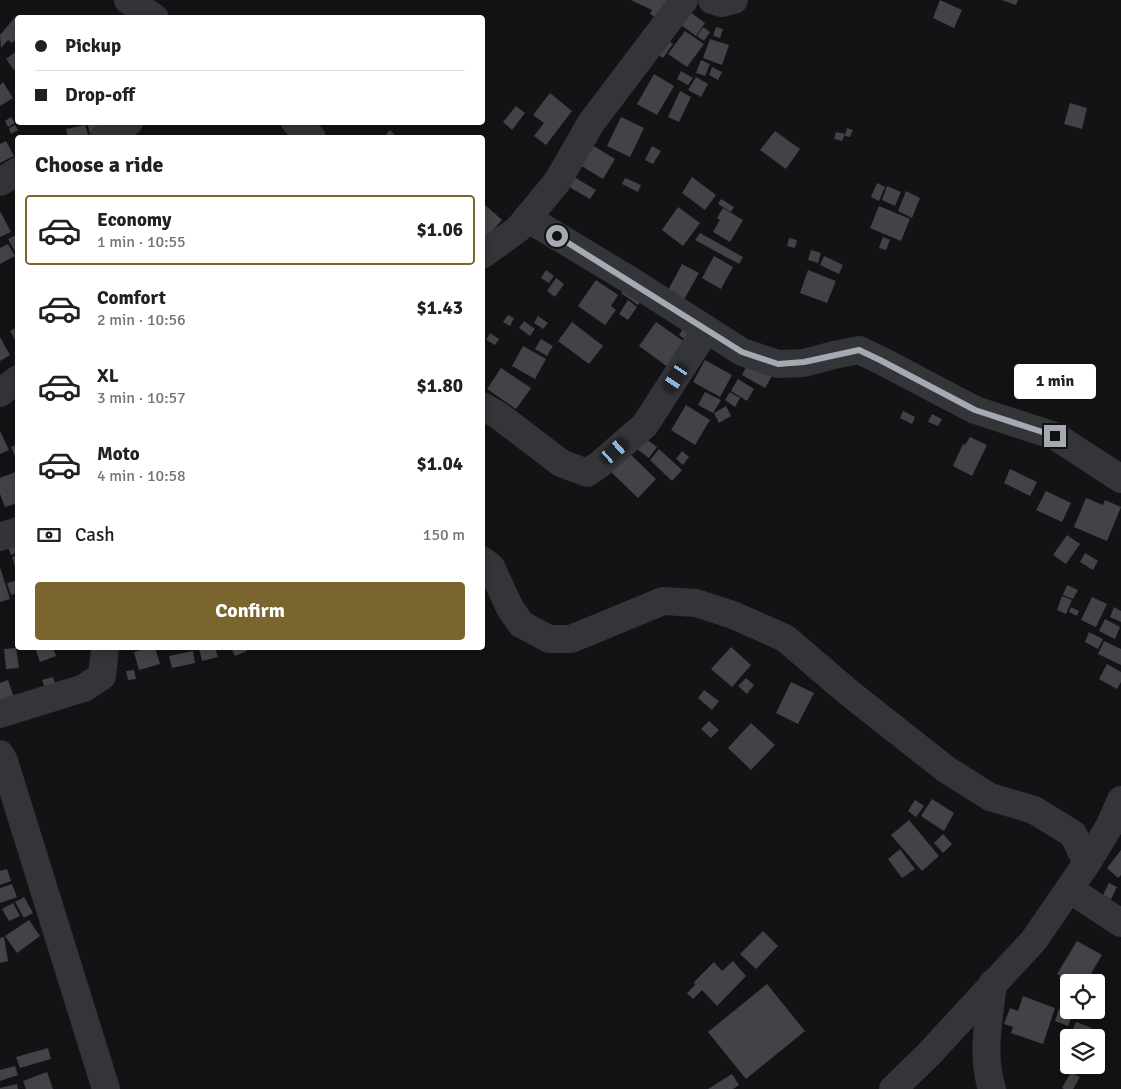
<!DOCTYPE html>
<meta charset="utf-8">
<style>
:root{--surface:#fff;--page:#f6f6f6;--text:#202124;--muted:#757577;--line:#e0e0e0;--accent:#79652d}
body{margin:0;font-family:Signika,sans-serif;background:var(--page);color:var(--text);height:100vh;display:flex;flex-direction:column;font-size:19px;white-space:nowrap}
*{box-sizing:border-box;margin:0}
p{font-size:16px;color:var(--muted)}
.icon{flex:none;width:28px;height:28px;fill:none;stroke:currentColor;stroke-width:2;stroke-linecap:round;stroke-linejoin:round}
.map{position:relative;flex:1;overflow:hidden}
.drawer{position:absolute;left:15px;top:135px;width:470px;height:515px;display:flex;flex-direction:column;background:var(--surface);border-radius:5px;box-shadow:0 2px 12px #0003}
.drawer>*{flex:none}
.top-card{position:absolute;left:15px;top:15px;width:470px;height:110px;border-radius:5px;box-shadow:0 2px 12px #0003;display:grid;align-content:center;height:110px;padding:0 20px;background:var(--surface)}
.buttons{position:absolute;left:1060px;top:974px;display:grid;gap:10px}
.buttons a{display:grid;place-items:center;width:45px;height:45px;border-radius:5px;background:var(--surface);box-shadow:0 2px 12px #0003;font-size:25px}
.end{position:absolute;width:22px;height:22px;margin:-11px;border:6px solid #a5a9b4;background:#111;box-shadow:0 0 0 2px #111}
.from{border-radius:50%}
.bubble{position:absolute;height:35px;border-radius:5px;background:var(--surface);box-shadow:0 2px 12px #0003;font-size:16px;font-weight:700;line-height:35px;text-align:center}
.car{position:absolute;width:15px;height:30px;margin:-15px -8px;border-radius:6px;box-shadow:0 0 4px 1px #0007;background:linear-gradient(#222 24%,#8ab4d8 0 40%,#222 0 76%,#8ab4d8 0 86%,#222 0)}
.top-card b{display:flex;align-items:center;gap:18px;height:48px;font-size:19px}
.top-card b+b{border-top:1px solid var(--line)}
.top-card i{width:12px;height:12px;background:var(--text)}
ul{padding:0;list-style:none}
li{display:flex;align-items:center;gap:15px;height:70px;margin:0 10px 8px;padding:0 10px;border:2px solid transparent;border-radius:5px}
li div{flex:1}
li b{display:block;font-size:19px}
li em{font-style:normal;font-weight:700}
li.on{border-color:var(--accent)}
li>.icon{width:45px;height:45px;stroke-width:1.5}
h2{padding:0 20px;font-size:22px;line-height:60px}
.pay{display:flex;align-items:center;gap:12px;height:55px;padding:0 20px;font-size:19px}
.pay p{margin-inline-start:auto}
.primary-button{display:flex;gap:10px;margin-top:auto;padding:10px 20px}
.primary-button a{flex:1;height:58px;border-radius:5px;background:var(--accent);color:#fff;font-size:20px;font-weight:700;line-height:58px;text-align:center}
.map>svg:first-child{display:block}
.building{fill:#424347}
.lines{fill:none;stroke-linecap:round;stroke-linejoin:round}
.minor{stroke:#343539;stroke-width:28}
.route{stroke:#a5a9b4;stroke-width:6}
</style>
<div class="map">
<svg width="1121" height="1089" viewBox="0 0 1121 1089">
<rect width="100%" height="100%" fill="#131315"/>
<g class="building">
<path d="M631,0h42l-11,21 -12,-7 2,-4z"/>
<path d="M940,0l22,10 -8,18 -21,-10z"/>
<path d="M1002,0h16l-2,5z"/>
<path d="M686,9l19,14 -9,13 -19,-14z"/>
<path d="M16,16l2,2v20l-6,5 -4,-3 -7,8 -1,-13z"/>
<path d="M703,27l7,5 -6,9 -7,-5z"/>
<path d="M716,27l7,2 -3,9 -7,-2z"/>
<path d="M685,31l19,13 -17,23 -19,-13z"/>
<path d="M664,38l9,6 -10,14 -9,-6z"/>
<path d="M710,39l19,6 -7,20 -19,-7z"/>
<path d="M18,50v25l-12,-16z"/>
<path d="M701,60l9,4 -5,12 -9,-3z"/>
<path d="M712,67l10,5 -4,8 -9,-5z"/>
<path d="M681,71l12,7 -5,7 -11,-6z"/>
<path d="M654,74l20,12 -17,29 -20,-11z"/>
<path d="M696,77l12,7 -7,13 -13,-7z"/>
<path d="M3,82l10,16 -13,8v-21z"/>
<path d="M680,91l11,6 -12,25 -11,-5z"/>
<path d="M550,93l22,18 -26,34 -12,-9 10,-13 -11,-8z"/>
<path d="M1070,103l17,5 -5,21 -18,-5z"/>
<path d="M516,106l9,7 -13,17 -9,-8z"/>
<path d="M11,117l4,6 -7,4 -3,-6z"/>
<path d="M621,117l23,11 -14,29 -23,-11z"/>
<path d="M102,122l1,3 -12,11 -4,-13z"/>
<path d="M15,125l3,5 -7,4 -2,-6z"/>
<path d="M85,125l4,13h-21l-2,-9z"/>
<path d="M847,128l6,2 -3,7 -5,-1z"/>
<path d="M390,130l7,8h-14z"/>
<path d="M775,131l25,18 -14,20 -26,-19z"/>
<path d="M836,132l9,2 -3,7 -8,-2z"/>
<path d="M6,141l8,15 -14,7v-19z"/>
<path d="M587,142l28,17 -12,20 -28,-17z"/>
<path d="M652,146l9,5 -8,13 -8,-4z"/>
<path d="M569,174l27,16 -6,9 -26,-15z"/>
<path d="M692,177l24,18 -11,15 -23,-17z"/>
<path d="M625,178l16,7 -3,7 -16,-8z"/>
<path d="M877,183l8,4 -6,14 -8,-4z"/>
<path d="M887,186l14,6 -6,14 -13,-6z"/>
<path d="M906,191l14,7 -8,20 -14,-7z"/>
<path d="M721,199l13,8 -3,5 -13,-8z"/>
<path d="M484,204l18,16 -16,18 -4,-4v-29z"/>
<path d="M879,206l31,13 -9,22 -31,-13z"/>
<path d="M678,207l22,16 -17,23 -21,-16z"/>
<path d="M723,208l20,12 -13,22 -17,-10 7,-12 -3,-2z"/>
<path d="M0,211l11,21 -11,5z"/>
<path d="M700,233l43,24 -4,7 -44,-24z"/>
<path d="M16,235l2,2v20l-10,-18z"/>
<path d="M883,237l7,3 -4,10 -7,-2z"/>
<path d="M789,238l8,2 -2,8 -8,-2z"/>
<path d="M8,244l7,12 -15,8v-16z"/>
<path d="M811,250l10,3 -3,10 -10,-3z"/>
<path d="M714,256l19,11 -12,22 -19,-11z"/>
<path d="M824,256l19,9 -4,9 -19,-9z"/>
<path d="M682,264l17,9 -17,30 -16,-9z"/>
<path d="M546,270l8,6 -5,7 -8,-5z"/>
<path d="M808,270l28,11 -9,22 -27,-10z"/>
<path d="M556,278l8,6 -9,13 -8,-6z"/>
<path d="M596,280l22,15 -7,11 5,4 -11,15 -27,-19z"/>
<path d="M627,284l18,12 -7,9 -17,-12z"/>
<path d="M628,300l9,7 -9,13 -9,-6z"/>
<path d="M508,315l6,3 -4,8 -7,-4z"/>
<path d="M538,316l10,7 -5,6 -9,-6z"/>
<path d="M524,321l11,8 -5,7 -11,-8z"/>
<path d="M572,322l31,24 -14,18 -31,-23z"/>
<path d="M656,322l33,23 -17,25 -33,-24z"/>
<path d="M18,327v17l-8,-13z"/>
<path d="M684,327l12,8 -6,8 -11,-8z"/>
<path d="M490,333l9,6 -4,6 -9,-5z"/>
<path d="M0,337l10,18 -10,6z"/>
<path d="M541,339l12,7 -6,10 -12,-7z"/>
<path d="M523,346l23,13 -11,20 -23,-13z"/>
<path d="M750,359l24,14 -9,15 -23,-13z"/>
<path d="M705,360l27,15 -12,22 -27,-15z"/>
<path d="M501,368l30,20 -15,21 -29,-20z"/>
<path d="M738,379l16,10 -7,12 -16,-10z"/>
<path d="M705,392l16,8 -8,13 -15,-8z"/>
<path d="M730,392l10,6 -5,9 -10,-7z"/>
<path d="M686,405l24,15 -15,25 -24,-15z"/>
<path d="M726,406l5,10 -12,7 -5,-10z"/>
<path d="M903,411l12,6 -3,7 -12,-6z"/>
<path d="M932,414l10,5 -4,7 -10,-4z"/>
<path d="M0,431l9,19 -9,4z"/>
<path d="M970,437l17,8 -15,31 -19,-10 10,-22 2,1z"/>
<path d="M645,438l12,9 -8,11 -12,-9z"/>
<path d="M18,444v11l-3,1 -4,-9z"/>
<path d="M659,449l23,21 -10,11 -22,-21z"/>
<path d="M682,451l7,6 -6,8 -7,-6z"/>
<path d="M628,452l28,27 -18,19 -28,-27z"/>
<path d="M1010,469l27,13 -7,14 -26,-13z"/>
<path d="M18,471v32l-13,4 -5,-13v-16z"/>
<path d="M1046,491l25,12 -9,19 -26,-12z"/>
<path d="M1086,498l17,7 2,-5 16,7 -14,34 -33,-14z"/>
<path d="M1067,535l13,9 -14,20 -13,-9z"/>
<path d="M18,537v15l-7,3 -5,-12z"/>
<path d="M1085,553l13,8 -5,9 -13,-8z"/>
<path d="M18,555v18h-1l-5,-16z"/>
<path d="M0,567l10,32 -10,3z"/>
<path d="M17,580l1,13 -7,2 -4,-12z"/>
<path d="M1067,585l11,5 -5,9 -10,-4z"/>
<path d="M1062,596l10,4 -6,14 -9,-4z"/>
<path d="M1092,597l15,7 -11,23 -15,-7z"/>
<path d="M1071,607l8,4 -2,5 -8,-4z"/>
<path d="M1114,607l7,4v11l-11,-5z"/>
<path d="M1105,619l15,8 -5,12 -16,-8z"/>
<path d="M1089,632l14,7 -5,10 -13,-7z"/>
<path d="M1104,641l17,8v16l-23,-11z"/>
<path d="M731,647l20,18 -19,22 -21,-18z"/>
<path d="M16,648l3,20 -13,1 -2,-20z"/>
<path d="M35,648h18l3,8 -16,6z"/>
<path d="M148,648h7l5,16 -21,6 -5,-18z"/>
<path d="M199,648h16l3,9 -16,4z"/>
<path d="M231,648h14l2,3 -12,5z"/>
<path d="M193,651l2,12 -23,5 -3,-12z"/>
<path d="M1107,664l14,8v10l-4,7 -18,-10z"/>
<path d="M134,670l2,9 -8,1 -2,-9z"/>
<path d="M53,677l5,17 -10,3 -6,-17z"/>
<path d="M746,678l8,7 -7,9 -9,-8z"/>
<path d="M8,680l7,21 -15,6v-24z"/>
<path d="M791,682l23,11 -16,31 -22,-11z"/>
<path d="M704,690l15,11 -7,9 -14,-12z"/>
<path d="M709,721l10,9 -8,8 -10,-9z"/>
<path d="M751,723l24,22 -24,25 -23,-22z"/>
<path d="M932,799l22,14 -10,18 -23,-15z"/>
<path d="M915,800l9,6 -8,11 -8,-6z"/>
<path d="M909,820l30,36 -17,15 -31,-36z"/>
<path d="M943,834l9,10 -9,9 -9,-10z"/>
<path d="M900,849l15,20 -13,9 -14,-19z"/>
<path d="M1121,850v25l-3,3 -11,-10z"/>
<path d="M7,869l4,12 -11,4v-14z"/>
<path d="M1109,883l8,4 -6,12 -8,-4z"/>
<path d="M12,884l5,13 -17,6v-15z"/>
<path d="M24,897l9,16 -9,5 -9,-16z"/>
<path d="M13,903l7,13 -11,5 -7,-12z"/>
<path d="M29,920l11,16 -23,17 -12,-17z"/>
<path d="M763,931l15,15 -22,23 -16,-15z"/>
<path d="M4,937l4,24 -8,2v-25z"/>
<path d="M1077,941l25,14 -16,27h-14l-15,-8z"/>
<path d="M733,961l13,15 -29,30 -15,-16 -9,9 -6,-6 8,-8 -1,-3 20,-20 8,9z"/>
<path d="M767,984l38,47 -59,48 -38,-47z"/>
<path d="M1023,996l32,12 -12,36 -32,-11 2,-6 -9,-3 6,-16 8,3z"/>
<path d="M1059,1009l14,5 -5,12 -13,-5z"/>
<path d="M1076,1022l16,6 -3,9 -17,-6z"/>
<path d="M48,1048l3,11 -31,9 -4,-11z"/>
<path d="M15,1066l3,9 -18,6v-11z"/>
<path d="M47,1072l6,17h-27l-3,-8z"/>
<path d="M1071,1072l9,5 -7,12h-9l-2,-1z"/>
<path d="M732,1074l7,11 -6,4h-25z"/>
<path d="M17,1084l1,5h-18v-1z"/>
</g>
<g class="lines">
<g class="minor">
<path d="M128,0l27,18"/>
<path d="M712,0l10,3 12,-3"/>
<path d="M295,122l17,16"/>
<path d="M103,138l11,-5 15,-11"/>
<path d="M0,182l18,-11"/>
<path d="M527,218l106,64 109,70 36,12 26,-1 30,-8 25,-5 21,10 95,50 80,26 66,43"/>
<path d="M482,255l36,-26 39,-47 34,-59 93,-123"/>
<path d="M0,393l18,-14"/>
<path d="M482,406l16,9 63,48 26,10 13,-9 45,-39 61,-95"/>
<path d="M0,537l18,-6"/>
<path d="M482,560l9,7 19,41 11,16 28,15h22l92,-38 33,2 37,12 52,23 63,54 99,78 43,27 44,13 39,24 14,29"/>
<path d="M0,714l84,-26 18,-12 3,-28"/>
<path d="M0,754l4,7 102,328"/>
<path d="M1069,889l52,34"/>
<path d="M893,1089l36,-35 105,-114 53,-77 23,-38 11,-25"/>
<path d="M992,1089c-11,-34 -3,-71 1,-106"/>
</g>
</g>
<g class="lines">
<path class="route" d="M557,236l185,116 36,12 26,-2 55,-12 21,10 95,50 80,26"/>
</g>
</svg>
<div class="buttons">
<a><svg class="icon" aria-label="locate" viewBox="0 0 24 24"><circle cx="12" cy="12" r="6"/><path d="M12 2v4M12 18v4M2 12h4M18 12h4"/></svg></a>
<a><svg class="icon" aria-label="layers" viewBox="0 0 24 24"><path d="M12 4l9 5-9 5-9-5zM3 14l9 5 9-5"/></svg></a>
</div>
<i class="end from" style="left:557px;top:236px"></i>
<i class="end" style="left:1055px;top:436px"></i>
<div class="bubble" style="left:1014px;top:364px;width:82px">1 min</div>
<i class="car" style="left:676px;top:378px;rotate:213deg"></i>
<i class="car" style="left:615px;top:451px;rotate:49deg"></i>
<div class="top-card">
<b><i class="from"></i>Pickup</b>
<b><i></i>Drop-off</b>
</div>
<section class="drawer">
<h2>Choose a ride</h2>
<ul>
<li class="on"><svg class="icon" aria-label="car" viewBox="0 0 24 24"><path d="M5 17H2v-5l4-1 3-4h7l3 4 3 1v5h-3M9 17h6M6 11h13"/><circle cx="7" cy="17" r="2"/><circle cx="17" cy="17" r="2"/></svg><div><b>Economy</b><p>1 min · 10:55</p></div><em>$1.06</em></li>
<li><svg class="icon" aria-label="car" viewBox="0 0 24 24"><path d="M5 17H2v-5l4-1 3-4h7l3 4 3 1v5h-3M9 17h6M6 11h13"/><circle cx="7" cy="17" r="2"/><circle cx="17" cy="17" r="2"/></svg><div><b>Comfort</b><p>2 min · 10:56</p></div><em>$1.43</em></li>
<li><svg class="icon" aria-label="car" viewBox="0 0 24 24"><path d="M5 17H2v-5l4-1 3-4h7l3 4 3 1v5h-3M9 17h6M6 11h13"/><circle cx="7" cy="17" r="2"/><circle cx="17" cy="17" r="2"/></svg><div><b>XL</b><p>3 min · 10:57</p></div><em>$1.80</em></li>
<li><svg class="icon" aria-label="car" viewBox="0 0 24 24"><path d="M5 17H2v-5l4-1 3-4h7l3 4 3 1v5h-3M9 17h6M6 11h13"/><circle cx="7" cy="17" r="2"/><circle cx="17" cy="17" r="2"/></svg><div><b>Moto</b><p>4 min · 10:58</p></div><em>$1.04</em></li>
</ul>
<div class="pay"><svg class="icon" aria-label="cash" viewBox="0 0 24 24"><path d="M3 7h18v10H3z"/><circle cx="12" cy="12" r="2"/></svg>Cash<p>150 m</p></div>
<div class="primary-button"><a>Confirm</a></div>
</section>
</div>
